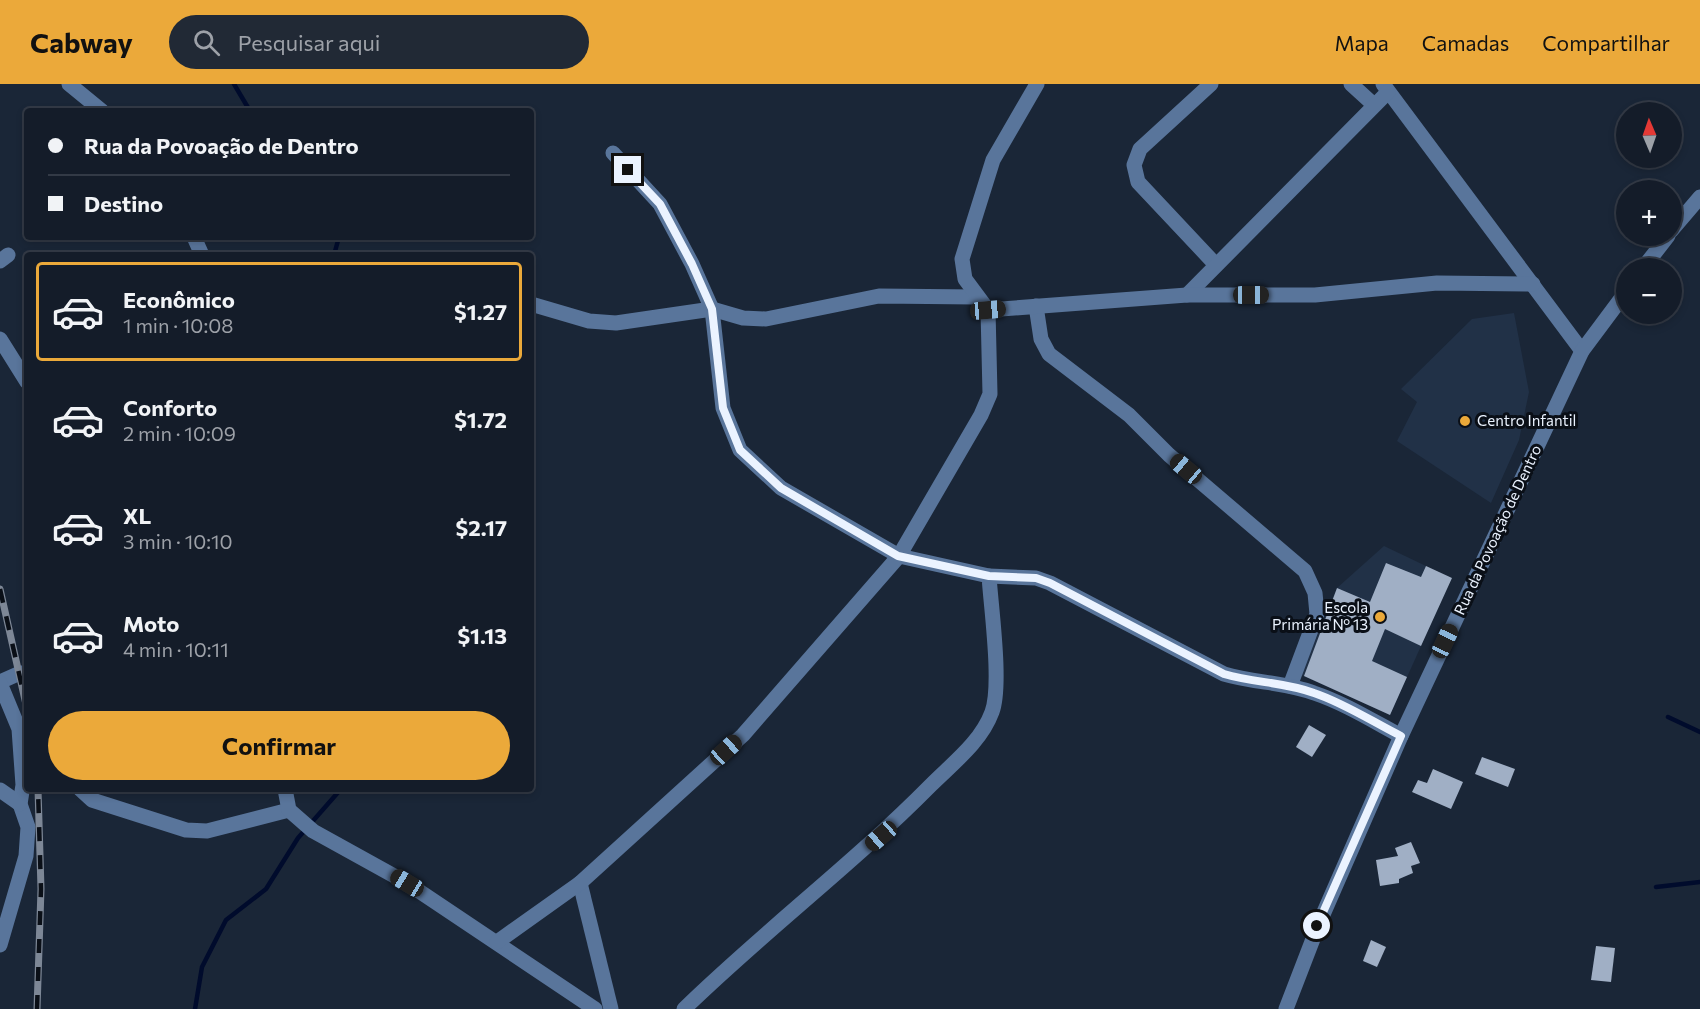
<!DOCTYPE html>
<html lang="pt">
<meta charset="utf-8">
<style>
:root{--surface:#141c29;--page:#212935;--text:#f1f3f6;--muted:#9da1a8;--line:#333a46;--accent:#eba93a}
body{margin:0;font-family:Commissioner,sans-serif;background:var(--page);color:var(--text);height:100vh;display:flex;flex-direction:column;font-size:22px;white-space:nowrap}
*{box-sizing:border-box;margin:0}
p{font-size:20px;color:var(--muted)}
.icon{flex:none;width:33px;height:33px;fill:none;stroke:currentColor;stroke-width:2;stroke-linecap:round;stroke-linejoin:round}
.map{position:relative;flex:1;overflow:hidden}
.details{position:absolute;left:24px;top:168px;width:510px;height:540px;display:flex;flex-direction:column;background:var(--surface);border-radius:6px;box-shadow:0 3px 9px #0003,0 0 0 2px var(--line)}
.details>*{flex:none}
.guide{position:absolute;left:24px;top:24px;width:510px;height:132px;border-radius:6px;box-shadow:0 3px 9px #0003,0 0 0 2px var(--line);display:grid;align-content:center;height:132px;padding:0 24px;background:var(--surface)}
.needle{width:39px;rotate:358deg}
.buttons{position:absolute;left:1616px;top:18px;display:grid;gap:12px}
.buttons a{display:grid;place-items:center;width:66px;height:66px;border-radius:50%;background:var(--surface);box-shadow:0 3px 9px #0003,0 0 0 2px var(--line);font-size:30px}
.end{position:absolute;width:27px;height:27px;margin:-14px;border:8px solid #ebf3ff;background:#111;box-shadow:0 0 0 3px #111}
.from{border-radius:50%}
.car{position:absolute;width:18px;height:36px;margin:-18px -9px;border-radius:8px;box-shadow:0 0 4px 2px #0007;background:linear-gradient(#222 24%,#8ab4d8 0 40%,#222 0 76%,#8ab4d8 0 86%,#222 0)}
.guide b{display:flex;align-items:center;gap:21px;height:57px;font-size:22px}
.guide b+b{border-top:2px solid var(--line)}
.guide i{width:15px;height:15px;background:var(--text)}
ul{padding:10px 0 0;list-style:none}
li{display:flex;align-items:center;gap:18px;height:99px;margin:0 12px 9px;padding:0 12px;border:3px solid transparent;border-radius:6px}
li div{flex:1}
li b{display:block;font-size:22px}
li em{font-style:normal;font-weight:700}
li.active{border-color:var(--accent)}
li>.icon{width:54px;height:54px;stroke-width:1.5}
.primary-button{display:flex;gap:12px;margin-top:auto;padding:12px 24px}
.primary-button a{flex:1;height:69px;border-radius:36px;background:var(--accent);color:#111;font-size:24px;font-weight:700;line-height:69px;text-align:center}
header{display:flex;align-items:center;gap:36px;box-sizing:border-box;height:84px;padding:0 30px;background:var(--accent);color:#111}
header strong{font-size:28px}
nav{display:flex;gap:33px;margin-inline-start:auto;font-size:21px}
.search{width:420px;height:54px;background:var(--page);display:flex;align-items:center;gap:15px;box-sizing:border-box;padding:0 21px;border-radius:33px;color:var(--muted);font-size:22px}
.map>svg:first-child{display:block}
.built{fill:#213147}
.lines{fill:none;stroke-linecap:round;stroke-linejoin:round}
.stream{stroke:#000b2c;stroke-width:4.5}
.building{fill:#a0afc5}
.minor{stroke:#59759b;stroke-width:15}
.rail-casing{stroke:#7d8796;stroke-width:7}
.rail{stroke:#0a0f17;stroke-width:4.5;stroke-dasharray:14;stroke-linecap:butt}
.route{stroke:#ebf3ff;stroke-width:8}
.poi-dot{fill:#eba93a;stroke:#0a0f17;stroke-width:2}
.labels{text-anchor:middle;stroke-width:6;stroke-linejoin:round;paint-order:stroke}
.poi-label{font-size:15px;fill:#ebf3ff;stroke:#0a0f17;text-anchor:start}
.street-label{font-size:15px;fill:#ebf3ff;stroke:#0a0f17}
</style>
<header>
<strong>Cabway</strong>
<div class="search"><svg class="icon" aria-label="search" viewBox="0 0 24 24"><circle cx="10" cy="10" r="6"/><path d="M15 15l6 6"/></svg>Pesquisar aqui</div>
<nav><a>Mapa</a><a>Camadas</a><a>Compartilhar</a></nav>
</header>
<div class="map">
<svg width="1700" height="925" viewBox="0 0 1700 925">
<rect width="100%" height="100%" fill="#1a2637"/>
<g class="built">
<path d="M1514,229l15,79 -10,48 -28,63 -94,-62 20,-39 -16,-13 71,-70z"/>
<path d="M1384,462l42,20 -5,80 -31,69 -89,-40 36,-87z"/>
</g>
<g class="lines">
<g class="stream">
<path d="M234,0l16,27"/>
<path d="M334,171l5,-18"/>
<path d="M1668,633l32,15"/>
<path d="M1656,803l44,-5"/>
<path d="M195,925l7,-42 24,-47 40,-31 32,-51 43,-49"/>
</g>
</g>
<g class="building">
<path d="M1386,479l35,14 5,-11 26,12 -31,68 -36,-17 -13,32 35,16 -17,38 -86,-39 33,-88 33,14z"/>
<path d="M1309,641l17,10 -14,22 -16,-10z"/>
<path d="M1482,673l33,12 -7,18 -33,-13z"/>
<path d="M1433,685l30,13 -12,27 -39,-17 6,-12 9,3z"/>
<path d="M1411,758l9,21 -9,3 2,7 -14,6v4l-19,3 -4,-26 22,-4 -3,-8z"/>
<path d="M1371,856l15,7 -9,20 -14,-6z"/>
<path d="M1596,862l19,2 -4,34 -20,-2z"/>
</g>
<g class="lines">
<g class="minor">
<path d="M69,0l33,27"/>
<path d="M1211,0l-71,65 -6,16 4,17 78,83"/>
<path d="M1351,0l23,21"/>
<path d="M1383,0l199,267"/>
<path d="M613,69l47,51 32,60 20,45 11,99 17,42 41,38 118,68 90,20c2,32 13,109 3,136 -11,30 -39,51 -61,73 -78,79 -167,146 -247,224"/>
<path d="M1671,147l29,-34"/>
<path d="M194,153l8,18"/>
<path d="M0,177l8,-6"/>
<path d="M1643,184l25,-32"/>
<path d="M1187,211l201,-203"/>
<path d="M531,220l58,17 27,2 96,-14 31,9 23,1 113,-23 97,1"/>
<path d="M1036,222l5,33 8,15 80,61 40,40 136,116 10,22 2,21 -27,72"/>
<path d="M988,226l199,-15h128l122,-12 96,1"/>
<path d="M0,255l27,43"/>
<path d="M989,492l47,2 14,5 174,91c30,9 61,8 90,19 30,10 59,28 87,43"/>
<path d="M0,598l20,-9h7"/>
<path d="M0,599l19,46 4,56 -3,19 8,23 -2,29 -26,89"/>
<path d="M80,705l12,11 94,30 21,1 82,-21"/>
<path d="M285,705l4,21 24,21 94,52 188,126"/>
<path d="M0,706l20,14"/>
<path d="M580,799l31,126"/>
<path d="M497,858l83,-59 163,-148 156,-179 82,-141 9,-21 -2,-84 -23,-31 -3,-20 31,-99 44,-76"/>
<path d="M1286,925l32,-83 83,-190 181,-385 44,-59"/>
</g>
<g class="rail-casing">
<g id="rail">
<path d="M0,505l27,120"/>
<path d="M37,925l4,-120 -3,-100"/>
</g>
</g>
<use href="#rail" class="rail"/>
</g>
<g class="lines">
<path class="route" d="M628,86l32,34 32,60 20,45 11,99 17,42 41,38 117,68 91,20 47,2 14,5 174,91c30,9 61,8 90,19 30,10 59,29 87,43l-84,190"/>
</g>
<g class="poi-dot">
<circle cx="1465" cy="337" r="6"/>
<circle cx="1380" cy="533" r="6"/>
</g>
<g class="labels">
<g class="poi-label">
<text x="1477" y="342">Centro Infantil</text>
<text x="1368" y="529" text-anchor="end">Escola<tspan x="1368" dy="17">Primária Nº 13</tspan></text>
</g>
<g class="street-label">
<text transform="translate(1498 446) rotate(-65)" y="5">Rua da Povoação de Dentro</text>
</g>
</g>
</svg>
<div class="buttons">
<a><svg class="needle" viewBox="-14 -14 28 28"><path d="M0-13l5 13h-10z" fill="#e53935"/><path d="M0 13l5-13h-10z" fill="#9da1a8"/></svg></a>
<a>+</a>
<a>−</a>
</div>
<i class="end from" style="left:1317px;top:842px"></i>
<i class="end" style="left:628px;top:86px"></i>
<i class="car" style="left:1251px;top:211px;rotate:90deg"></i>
<i class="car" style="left:988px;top:226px;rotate:85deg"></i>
<i class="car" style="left:1186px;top:385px;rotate:310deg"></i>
<i class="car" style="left:1445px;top:557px;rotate:25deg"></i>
<i class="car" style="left:726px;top:666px;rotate:48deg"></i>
<i class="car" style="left:881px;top:752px;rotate:229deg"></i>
<i class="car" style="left:407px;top:799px;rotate:301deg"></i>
<div class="guide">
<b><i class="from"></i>Rua da Povoação de Dentro</b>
<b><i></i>Destino</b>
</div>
<section class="details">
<ul>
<li class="active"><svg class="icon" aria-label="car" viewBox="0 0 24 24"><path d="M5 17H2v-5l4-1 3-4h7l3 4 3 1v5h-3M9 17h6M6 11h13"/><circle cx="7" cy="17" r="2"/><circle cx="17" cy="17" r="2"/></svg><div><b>Econômico</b><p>1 min · 10:08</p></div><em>$1.27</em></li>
<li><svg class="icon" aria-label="car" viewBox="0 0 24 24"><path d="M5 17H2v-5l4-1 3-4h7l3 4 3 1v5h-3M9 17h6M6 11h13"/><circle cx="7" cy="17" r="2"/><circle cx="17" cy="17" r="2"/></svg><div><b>Conforto</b><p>2 min · 10:09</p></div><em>$1.72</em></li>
<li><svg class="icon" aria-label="car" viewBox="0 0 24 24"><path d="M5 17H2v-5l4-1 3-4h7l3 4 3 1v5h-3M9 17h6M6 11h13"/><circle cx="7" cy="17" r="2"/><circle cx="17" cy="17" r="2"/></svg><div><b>XL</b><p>3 min · 10:10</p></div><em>$2.17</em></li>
<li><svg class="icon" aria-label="car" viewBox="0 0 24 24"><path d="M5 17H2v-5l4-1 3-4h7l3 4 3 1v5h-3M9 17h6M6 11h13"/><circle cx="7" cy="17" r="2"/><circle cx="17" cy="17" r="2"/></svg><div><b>Moto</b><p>4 min · 10:11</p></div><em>$1.13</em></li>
</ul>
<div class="primary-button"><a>Confirmar</a></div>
</section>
</div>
